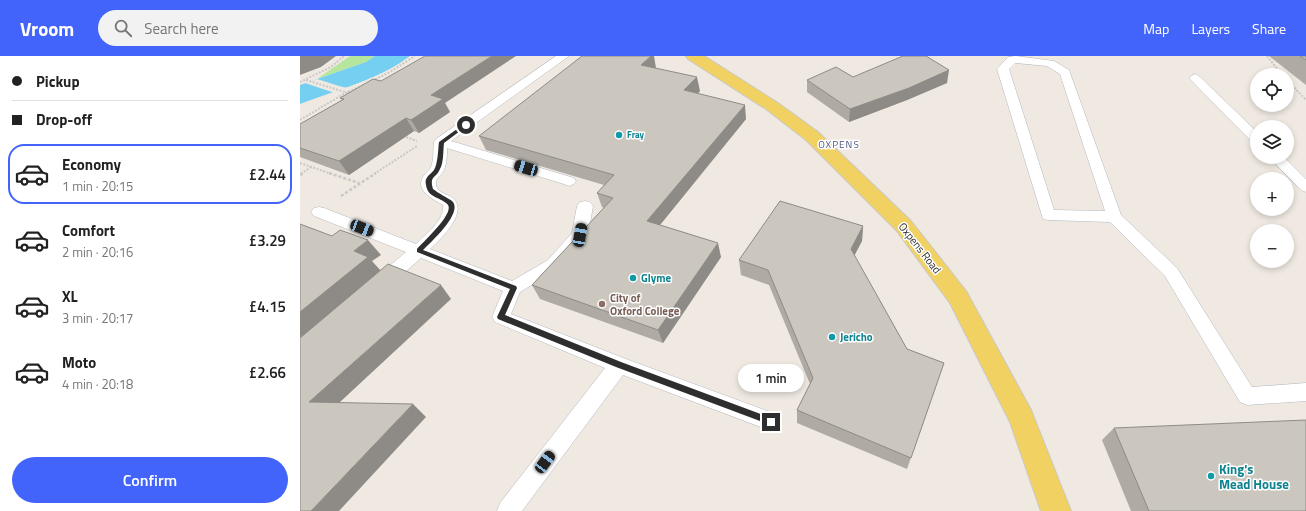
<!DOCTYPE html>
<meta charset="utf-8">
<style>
:root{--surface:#fff;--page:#f2f2f2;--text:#222;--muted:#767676;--line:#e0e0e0;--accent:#4264fb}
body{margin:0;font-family:"Titillium Web",sans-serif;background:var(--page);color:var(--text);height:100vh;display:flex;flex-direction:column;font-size:15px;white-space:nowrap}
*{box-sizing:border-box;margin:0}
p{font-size:13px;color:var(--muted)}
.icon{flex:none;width:22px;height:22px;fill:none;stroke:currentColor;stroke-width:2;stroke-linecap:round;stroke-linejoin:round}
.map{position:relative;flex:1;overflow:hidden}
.side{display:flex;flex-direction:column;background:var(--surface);width:300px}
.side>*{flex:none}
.guide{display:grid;align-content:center;height:88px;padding:0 12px;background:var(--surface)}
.buttons{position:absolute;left:950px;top:12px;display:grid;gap:8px}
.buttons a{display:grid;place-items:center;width:44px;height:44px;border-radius:50%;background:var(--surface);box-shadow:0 2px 6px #0003;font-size:20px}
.end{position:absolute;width:18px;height:18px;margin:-9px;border:5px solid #2e2e2e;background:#fff;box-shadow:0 0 0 2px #fff}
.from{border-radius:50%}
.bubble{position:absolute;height:28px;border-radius:14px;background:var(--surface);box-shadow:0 2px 6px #0003;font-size:13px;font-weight:600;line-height:28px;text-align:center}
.car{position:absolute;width:12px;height:24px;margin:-12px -6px;border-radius:5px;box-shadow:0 0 3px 1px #0007;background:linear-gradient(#222 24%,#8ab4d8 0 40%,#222 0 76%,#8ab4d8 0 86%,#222 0)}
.guide b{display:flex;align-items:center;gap:14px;height:38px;font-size:15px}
.guide b+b{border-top:1px solid var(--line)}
.guide i{width:10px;height:10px;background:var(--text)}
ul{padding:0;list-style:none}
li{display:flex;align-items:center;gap:12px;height:60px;margin:0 8px 6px;padding:0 4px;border:2px solid transparent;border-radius:16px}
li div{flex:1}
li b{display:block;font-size:15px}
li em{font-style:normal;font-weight:600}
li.selected{border-color:var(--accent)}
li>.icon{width:36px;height:36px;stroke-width:1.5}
.action{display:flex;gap:8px;margin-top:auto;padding:8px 12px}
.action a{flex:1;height:46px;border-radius:24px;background:var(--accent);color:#fff;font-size:16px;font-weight:600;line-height:46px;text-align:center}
header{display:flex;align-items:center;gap:24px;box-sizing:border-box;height:56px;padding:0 20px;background:var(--accent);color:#fff}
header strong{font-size:19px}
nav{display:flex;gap:22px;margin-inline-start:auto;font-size:14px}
.search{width:280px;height:36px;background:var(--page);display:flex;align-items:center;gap:10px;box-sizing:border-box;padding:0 14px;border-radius:22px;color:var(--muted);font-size:15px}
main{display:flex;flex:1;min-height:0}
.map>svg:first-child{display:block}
.green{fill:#b6e59e}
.water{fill:#75cff0}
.pier{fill:#efe9e1}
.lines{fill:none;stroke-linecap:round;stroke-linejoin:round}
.service-casing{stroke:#b4b7c1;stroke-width:1}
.primary-casing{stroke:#c9c9c9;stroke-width:2}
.path-far1{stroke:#c9c9c9;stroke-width:2;stroke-dasharray:2 1.5;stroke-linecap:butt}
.path{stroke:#c9c9c9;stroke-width:2.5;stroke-dasharray:3 2;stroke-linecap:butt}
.service{fill:#fff;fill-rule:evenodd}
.primary{fill:#f2d163;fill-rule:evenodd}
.wall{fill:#afaba4}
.shaded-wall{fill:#8e8b86}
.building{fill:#cbc7bf;stroke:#8e8b86}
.route{fill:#2e2e2e}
.culture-dot{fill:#0f9aa8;stroke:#fff;stroke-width:1.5}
.education-dot{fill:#8d6e63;stroke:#fff;stroke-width:1.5}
.labels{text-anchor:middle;stroke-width:3;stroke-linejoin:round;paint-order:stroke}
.far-culture-label{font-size:9px;font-weight:bold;fill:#0d838f;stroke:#fff;text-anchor:start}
.far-neighbourhood-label{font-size:10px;letter-spacing:1px;fill:#4d5680;stroke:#fff}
.street-label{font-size:11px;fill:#2e2e2e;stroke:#fff}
.culture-label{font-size:11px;font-weight:bold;fill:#0d838f;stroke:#fff;text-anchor:start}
.education-label{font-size:11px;font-weight:bold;fill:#785e54;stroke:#fff;text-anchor:start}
.near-culture-label{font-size:13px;font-weight:bold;fill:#0d838f;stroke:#fff;text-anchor:start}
</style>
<header>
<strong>Vroom</strong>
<div class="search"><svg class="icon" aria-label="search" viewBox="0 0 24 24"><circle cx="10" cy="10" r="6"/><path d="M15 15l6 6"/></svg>Search here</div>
<nav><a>Map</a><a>Layers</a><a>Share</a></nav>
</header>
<main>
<section class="side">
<div class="guide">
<b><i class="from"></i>Pickup</b>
<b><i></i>Drop-off</b>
</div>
<ul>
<li class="selected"><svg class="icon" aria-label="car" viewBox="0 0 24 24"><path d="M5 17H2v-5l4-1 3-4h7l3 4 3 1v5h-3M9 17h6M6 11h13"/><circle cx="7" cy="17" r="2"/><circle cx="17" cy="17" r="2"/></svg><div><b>Economy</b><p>1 min · 20:15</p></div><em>£2.44</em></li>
<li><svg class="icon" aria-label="car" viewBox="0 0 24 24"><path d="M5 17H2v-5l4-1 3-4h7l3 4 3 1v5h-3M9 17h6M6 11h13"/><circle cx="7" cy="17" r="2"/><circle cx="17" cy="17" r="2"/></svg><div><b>Comfort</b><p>2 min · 20:16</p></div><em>£3.29</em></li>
<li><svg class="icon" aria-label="car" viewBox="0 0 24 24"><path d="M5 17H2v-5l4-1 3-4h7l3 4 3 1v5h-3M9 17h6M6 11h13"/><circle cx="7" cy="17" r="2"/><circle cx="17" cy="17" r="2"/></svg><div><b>XL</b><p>3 min · 20:17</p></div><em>£4.15</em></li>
<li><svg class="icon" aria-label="car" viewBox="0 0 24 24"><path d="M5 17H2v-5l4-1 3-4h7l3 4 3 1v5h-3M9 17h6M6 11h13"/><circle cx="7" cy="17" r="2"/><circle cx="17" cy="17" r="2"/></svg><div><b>Moto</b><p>4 min · 20:18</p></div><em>£2.66</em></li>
</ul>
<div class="action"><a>Confirm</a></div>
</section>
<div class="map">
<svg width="1006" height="455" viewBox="0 0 1006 455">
<rect width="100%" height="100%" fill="#efe9e1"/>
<path class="green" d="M50,0h25l-9,6 -49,17z"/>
<path class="water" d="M75,0h35c-32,24 -74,34 -110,48v-19l66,-23z"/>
<path class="pier" d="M17,23l22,7 9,2 -13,5 -30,-10z"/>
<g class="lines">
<g class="service-casing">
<g id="service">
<path d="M256,0h13l-118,85 123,37 2,3 -2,3 -5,2 -5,-2 -117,-36c0,7 0,15 -3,22 -3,6 -9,8 -8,15 2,7 9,9 14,11 22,13 -9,43 -20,53l82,32 36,-21 24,-27 5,-27 3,-4 5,-1 5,1 3,4 -5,29 -2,4 -26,29 -40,24 -9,22 115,45 152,56 3,7 -3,7 -7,2 -148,-56 -101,136h-25l3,-8 105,-135 -110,-46 -3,-5 11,-26 -82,-33 -34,30 -6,2 -6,-2 -2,-5 2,-5 31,-26 -92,-36 -3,-4 3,-4 5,-1 5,1 92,36c10,-10 29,-24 27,-39 -9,-5 -28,-14 -20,-28 2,-4 6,-6 8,-10 3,-7 2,-17 3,-25l2,-3z"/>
<path d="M716,0l38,5 15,9 52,145 56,53 75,119 54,-4v18l-59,4 -7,-3 -75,-126 -55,-54 -62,-2 -5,-1 -46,-150 11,-12zM715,7l32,3 13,8 45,137 -51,-1 -45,-141z"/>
<path d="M895,18l4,2 58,56v11l-5,-1 -61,-62 -2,-2 2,-2z"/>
<path d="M969,101h15l22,22v13l-5,-2z"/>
</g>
</g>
<g class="primary-casing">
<path id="primary" d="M386,0h18l74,47 40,29 93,89 55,70 65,119 40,101h-30l-31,-89 -60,-119 -53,-72 -91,-91 -40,-31 -78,-50z"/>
</g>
<g class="path-far1">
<path d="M967,0l15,19"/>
<path d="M6,24l42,13"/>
<path d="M987,24l19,20"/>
<path d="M72,25l18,-9 25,-16"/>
<path d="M0,26l31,-15 13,-11"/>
<path d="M0,64l47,-28 19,-8"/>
<path d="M103,80l14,5"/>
<path d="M0,107l32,11"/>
<path d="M1,118l10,-7"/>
<path d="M74,118l43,-28"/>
</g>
<g class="path">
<path d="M29,117l30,10"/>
<path d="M0,119l3,-2"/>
<path d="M41,140l35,-23"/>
</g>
<use href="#service" class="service"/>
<use href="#primary" class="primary"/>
</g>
<g class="wall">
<path d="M969,0h37v29z"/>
<path d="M356,12l44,23 -2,2 48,26 -86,106 61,32 -58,86 -123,-44 -8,-14 72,-77 -2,-1 -5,-14 7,-8 -118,-35 -7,-14z"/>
<path d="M553,21l94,6 -40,17 -58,22 -42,-30v-12z"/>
<path d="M40,42l105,5 5,9 -31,21 -5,-2 -65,44 -49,-18v-33l42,-24z"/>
<path d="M563,170l-1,15 -8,14 53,94 37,14 -37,106 -110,-46v-13l13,-26 -41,-99 -28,-10 -2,-15z"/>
<path d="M814,372l192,83h-175l-29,-71z"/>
</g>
<g class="shaded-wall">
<path d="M0,0h36l-15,11 -21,8z"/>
<path d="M192,0h24l-71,47 5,9 -31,21 -8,-13 20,-25z"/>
<path d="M351,0h3l2,12 -12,11 -3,-14z"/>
<path d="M649,14l-2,13 -40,17 -58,22 1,-13z"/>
<path d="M397,21l3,14 -13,13 -3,-14z"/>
<path d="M445,49l1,14 -95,117 -4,-15z"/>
<path d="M106,62l8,13 -65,44 -10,-14z"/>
<path d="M563,170l-1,15 -12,23 1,-15z"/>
<path d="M68,184l13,15 -9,6 9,10 -81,68v-27l54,-61z"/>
<path d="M418,187l3,14 -58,86 -5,-13z"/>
<path d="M141,229l10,14 -125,116 -17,-13z"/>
<path d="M113,348l13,13 -87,94h-28z"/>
</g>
<g class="building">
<path d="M125,0h67l-61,39 12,4 -32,21 -5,-2 -67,43 -39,-13v-24l44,-25 -4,-1 33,-19 8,2z"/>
<path d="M282,0h69l-10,9 56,12 -13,13 61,15 -98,116 71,22 -60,87 -126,-45 81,-87 -16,-5 17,-18 -135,-39z"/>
<path d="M603,0h23l23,14 -40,18 -59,21 -43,-29 29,-13 17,10z"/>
<path d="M1000,0h6v4z"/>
<path d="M480,145l83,25 -12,23 56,100 37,14 -33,95 -114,-48 16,-32 -45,-108 -29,-10z"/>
<path d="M0,168l32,12 8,-6 28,10 -14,11 14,6 -68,55z"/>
<path d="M88,208l53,21 -132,117 104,2 -102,107h-11v-173z"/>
<path d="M1006,364v91h-157l-35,-83z"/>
</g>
<path class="route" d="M164,68l4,1 -24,18c-1,7 0,19 -4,26 -4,10 -11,6 -7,20 5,4 15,9 19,12 12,11 -21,41 -29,49l93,36 1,2 -12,27 116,47 153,57v5l-3,1 -155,-58 -118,-48 -1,-2 13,-28 -93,-37v-3c6,-7 37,-35 31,-44 -6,-8 -20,-6 -22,-20 -2,-8 4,-10 8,-15 4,-6 4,-21 5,-28z"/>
<g class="culture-dot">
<circle cx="319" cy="79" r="4"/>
<circle cx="333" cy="222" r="4"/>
<circle cx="532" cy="281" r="4"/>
<circle cx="911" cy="420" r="4"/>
</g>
<circle class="education-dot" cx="302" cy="248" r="4"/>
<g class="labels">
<g class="far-culture-label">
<text x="327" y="82">Fray</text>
</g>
<g class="far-neighbourhood-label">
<text x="539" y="92">OXPENS</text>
</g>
<g class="street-label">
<text transform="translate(620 192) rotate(52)" y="4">Oxpens Road</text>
</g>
<g class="culture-label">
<text x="341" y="226">Glyme</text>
<text x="540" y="285">Jericho</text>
</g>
<g class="education-label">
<text x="310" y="246">City of<tspan x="310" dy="13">Oxford College</tspan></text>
</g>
<g class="near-culture-label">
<text x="919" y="418">King's<tspan x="919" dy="15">Mead House</tspan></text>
</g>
</g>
</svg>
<div class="buttons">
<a><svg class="icon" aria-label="locate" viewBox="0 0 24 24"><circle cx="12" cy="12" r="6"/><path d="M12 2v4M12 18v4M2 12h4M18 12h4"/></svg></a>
<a><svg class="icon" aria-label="layers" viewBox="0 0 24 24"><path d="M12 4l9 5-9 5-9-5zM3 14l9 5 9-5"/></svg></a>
<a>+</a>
<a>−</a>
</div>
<i class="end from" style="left:166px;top:69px"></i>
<i class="end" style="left:471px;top:366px"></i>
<div class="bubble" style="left:438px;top:308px;width:66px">1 min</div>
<i class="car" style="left:226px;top:112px;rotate:287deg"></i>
<i class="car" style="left:62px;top:172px;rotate:111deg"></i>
<i class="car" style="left:280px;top:179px;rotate:10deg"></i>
<i class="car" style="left:245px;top:406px;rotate:37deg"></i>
</div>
</main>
